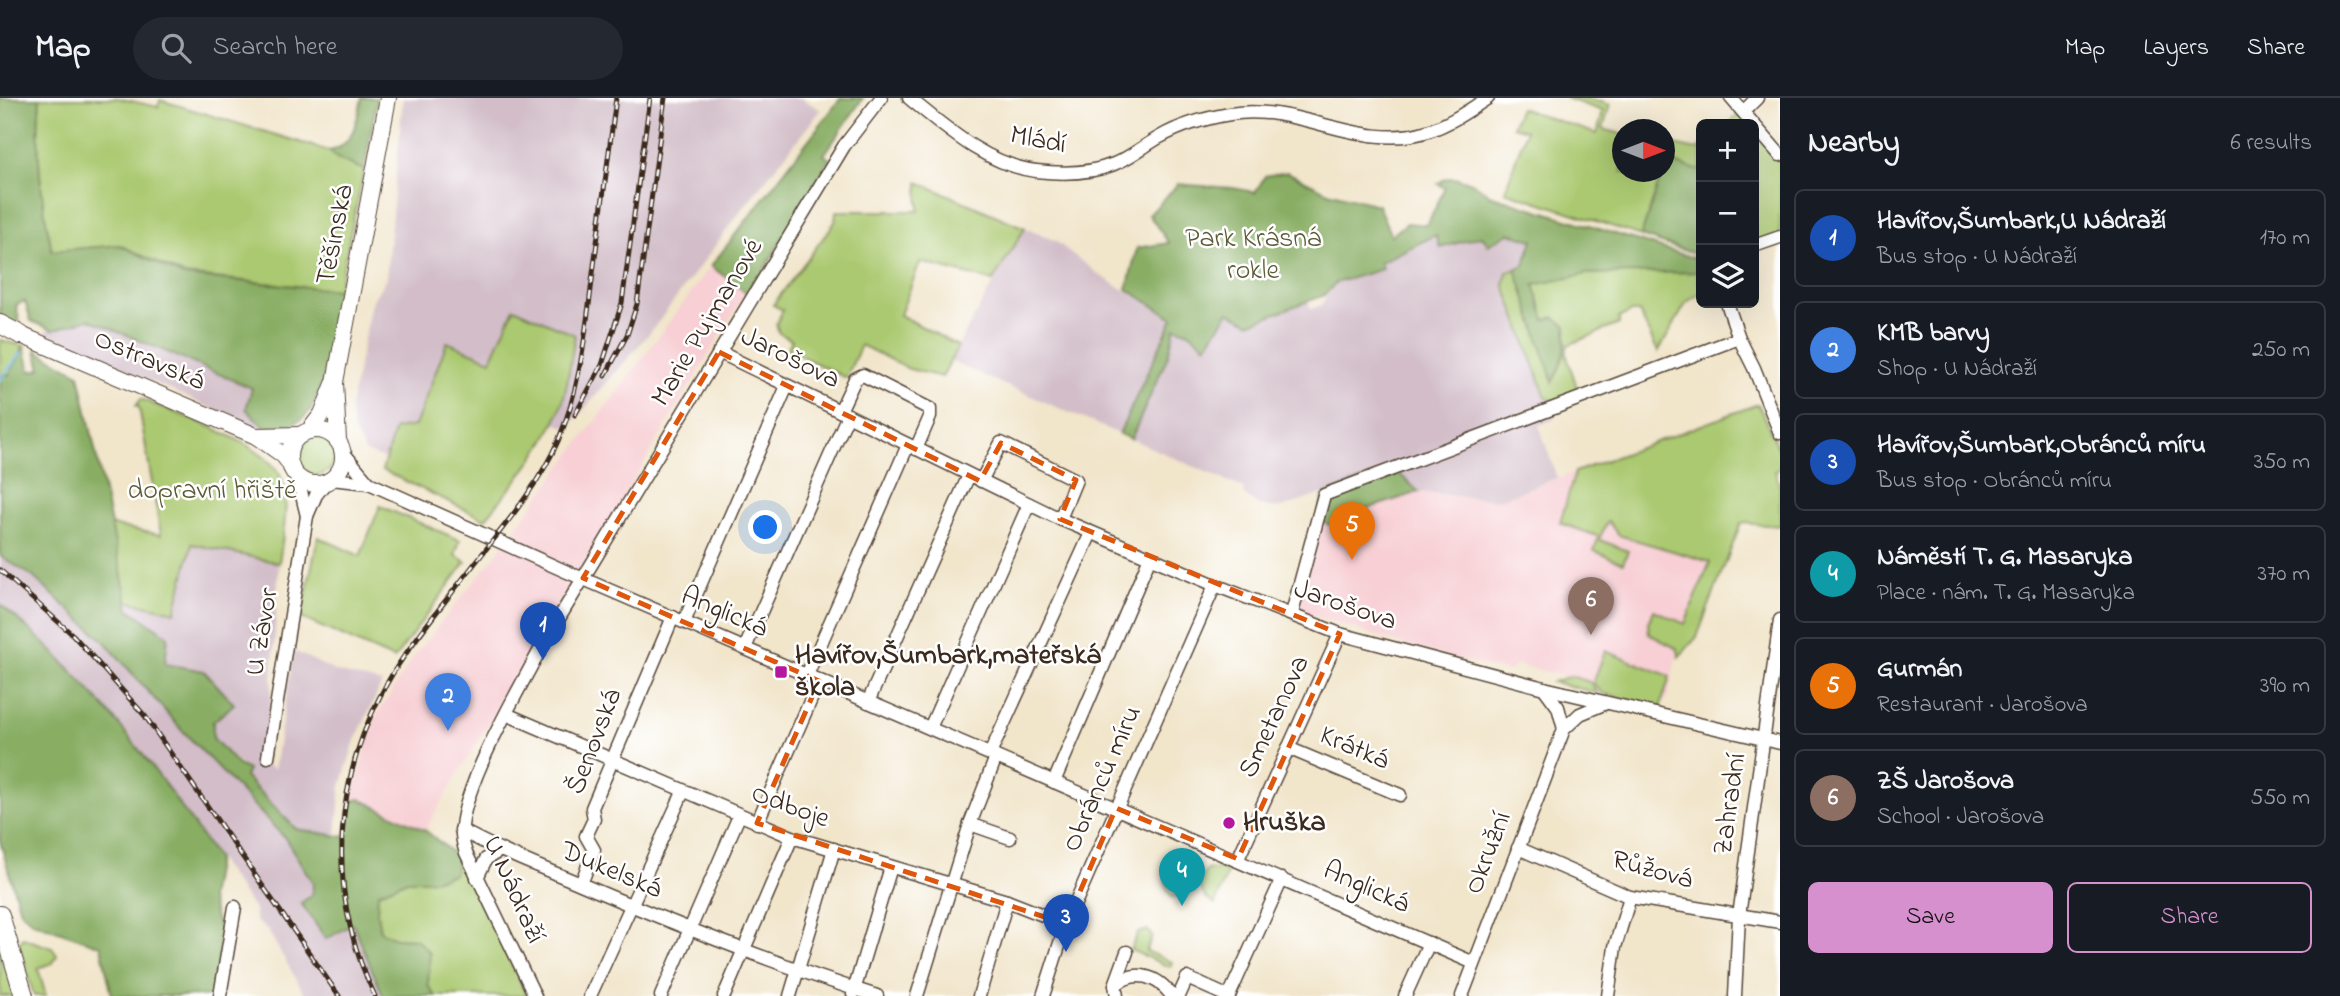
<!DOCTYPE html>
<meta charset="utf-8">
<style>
body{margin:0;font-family:"Indie Flower",sans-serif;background:#242831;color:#f1f3f6}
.controls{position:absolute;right:21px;top:21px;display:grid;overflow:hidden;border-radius:10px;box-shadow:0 7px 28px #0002}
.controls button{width:63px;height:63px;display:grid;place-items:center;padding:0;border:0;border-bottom:2px solid #363941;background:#171b24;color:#f1f3f6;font:35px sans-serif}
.compass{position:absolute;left:1612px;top:21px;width:63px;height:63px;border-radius:50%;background:#171b24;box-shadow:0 7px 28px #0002;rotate:90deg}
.you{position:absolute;left:766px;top:430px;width:24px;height:24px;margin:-18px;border:5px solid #fff;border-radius:50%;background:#1a73e8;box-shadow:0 0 0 10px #1a73e833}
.badge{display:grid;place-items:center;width:46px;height:46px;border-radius:50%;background:#d690ce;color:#fff;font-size:23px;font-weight:700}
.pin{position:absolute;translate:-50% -58px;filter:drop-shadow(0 2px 4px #0008)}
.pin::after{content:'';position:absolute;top:37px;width:24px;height:21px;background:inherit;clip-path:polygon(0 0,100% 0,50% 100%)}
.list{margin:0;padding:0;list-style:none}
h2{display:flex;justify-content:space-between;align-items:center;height:91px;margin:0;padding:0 28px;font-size:30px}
h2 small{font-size:23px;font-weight:400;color:#9ea1a6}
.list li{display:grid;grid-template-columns:46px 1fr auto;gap:21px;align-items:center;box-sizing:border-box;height:98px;margin:0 14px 14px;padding:0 14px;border:2px solid #363941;border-radius:10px}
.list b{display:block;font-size:26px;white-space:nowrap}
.list p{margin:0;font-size:23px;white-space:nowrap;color:#9ea1a6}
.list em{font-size:23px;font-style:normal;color:#9ea1a6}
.actions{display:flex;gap:14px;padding:21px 28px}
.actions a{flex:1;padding:16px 0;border:2px solid #d690ce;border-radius:10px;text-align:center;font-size:24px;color:#d690ce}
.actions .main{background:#d690ce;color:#111}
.icon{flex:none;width:38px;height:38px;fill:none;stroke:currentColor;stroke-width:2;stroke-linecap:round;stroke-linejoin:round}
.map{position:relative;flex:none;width:1780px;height:898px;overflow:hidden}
header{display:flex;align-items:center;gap:42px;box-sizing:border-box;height:98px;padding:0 35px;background:#171b24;border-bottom:2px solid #363941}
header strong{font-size:33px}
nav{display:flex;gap:38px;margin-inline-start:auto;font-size:24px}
.search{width:490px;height:63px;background:#242831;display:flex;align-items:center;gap:18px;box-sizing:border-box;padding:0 24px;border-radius:38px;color:#9ea1a6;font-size:26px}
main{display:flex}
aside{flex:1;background:#171b24}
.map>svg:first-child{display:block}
</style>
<header>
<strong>Map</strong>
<div class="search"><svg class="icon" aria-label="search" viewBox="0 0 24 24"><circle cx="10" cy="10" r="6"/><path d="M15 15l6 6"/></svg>Search here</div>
<nav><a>Map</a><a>Layers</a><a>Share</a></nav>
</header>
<main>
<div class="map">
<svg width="1780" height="898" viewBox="0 0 1780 898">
<rect width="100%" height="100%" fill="#fff"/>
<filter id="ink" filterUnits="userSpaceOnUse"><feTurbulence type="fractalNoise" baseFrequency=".0143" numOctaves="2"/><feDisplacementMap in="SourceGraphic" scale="14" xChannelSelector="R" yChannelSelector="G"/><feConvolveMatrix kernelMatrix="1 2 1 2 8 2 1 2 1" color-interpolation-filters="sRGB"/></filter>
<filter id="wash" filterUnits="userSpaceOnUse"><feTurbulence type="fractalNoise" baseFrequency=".00686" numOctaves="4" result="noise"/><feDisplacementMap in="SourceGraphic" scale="28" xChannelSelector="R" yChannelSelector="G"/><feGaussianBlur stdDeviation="1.57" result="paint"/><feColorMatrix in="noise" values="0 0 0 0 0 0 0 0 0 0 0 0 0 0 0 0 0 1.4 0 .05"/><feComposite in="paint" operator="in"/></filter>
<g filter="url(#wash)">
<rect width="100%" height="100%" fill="#f1e5ca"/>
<!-- built -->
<g fill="#f7cfd4">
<path d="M711,168L746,194L425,732L360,701L351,703L375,620L414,558L497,455Z"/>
<path d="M1575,374L1560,425L1608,422L1722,396L1710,464L1685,527L1656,541L1678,551L1667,602L1517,567L1509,574L1410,549L1293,511L1317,420L1329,427L1339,420L1419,394L1497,402Z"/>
</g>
<!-- industrial -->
<g fill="#d2bdc8">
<path d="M403,0H801L821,12L747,105L653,231L568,330L552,324L562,302L491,262L447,245L415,328L395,331L385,361L365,354L353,332L350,310L371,205L386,180Z"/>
<path d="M1025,130L1054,142L1101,178L1173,220L1119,336L949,263Z"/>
<path d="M1509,135L1533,142L1524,167L1507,174L1504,186L1546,299L1555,304L1557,314L1553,322L1539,327L1557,380L1497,402L1419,394L1393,371L1282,410L1259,408L1244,397L1243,390L1131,341L1168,258L1175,229L1189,234L1206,248L1229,214L1250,225L1308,203L1311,211L1321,207L1335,185L1382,171L1379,164L1421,146L1423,141L1437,136L1441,150L1482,138L1488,147Z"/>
<path d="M81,221H89L150,244L253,290L246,311L265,330L250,328L43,234Z"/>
<path d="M192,445L279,465L267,667L274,671L294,553L337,574L382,585L354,645L341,688L335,745L298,740L246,679L247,672L213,641V624L234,606L204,573L165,566L129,511L127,503L175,513Z"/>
<path d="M0,458L31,477L104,543L180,630L285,740L313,785V797L301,805L342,830L353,826L383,898H306L267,831L255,823V813L128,635L32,532L0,506Z"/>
</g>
<!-- green -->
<g fill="#abc971" stroke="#737a48" stroke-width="2">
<path d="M40,0H118L158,9L160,2L329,53L338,61L364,72L338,192L184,177L120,147L51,153C41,101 35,53 40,0Z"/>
<path d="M1565,0H1588L1610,7L1603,31L1622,36V74H1663L1641,138L1505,93L1526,32L1512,28L1520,10L1597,36L1603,13Z"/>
<path d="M1744,13L1780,57V139L1754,148V26H1728Z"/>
<path d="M1665,45L1697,52L1701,48V73L1667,63L1665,68Z"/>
<path d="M918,84L1025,130L993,183L920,164L900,217L958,248L942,279L909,271L861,247L846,280L787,251L792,242L779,235L776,226L783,212L773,207L835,124L836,113H919Z"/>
<path d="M1516,171L1553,283C1563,266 1567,248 1566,228L1545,222L1534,187L1586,176L1697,174L1701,195L1687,204L1658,254L1639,214H1631L1619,220V226L1568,247L1566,255L1579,296L1555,304L1546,299L1504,186L1507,174Z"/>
<path d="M514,210L575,237C571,258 569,281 563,302C549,348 514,385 485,421L382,372L395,331L415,328L447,244L491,262Z"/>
<path d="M0,242L24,248L10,276L0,278Z"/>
<path d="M141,301C178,317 264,343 281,379C291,399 282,443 279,465L192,446L175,514L127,503L110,427L161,437L139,309L136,308Z"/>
<path d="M1758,306L1780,354V371L1775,373L1780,389V428L1741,425L1697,539L1679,559L1678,551L1649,536L1648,525L1654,512L1685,526L1710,464L1618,437L1608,423L1600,439L1560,425L1575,374Z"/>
<circle cx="316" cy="358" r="19"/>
<path d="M380,408L460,442L455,457L466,464L394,561L301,520L318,439L360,458Z"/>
<path d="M1598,441L1628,453L1623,465L1594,453Z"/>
<path d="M1605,553L1670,578L1660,610L1602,595L1593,585Z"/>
<path d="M1570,578L1590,584L1597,595L1553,584Z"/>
<path d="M459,760L527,898H435L428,887L416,841L395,840L380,834L377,815L378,795L407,782H433L453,776Z"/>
<path d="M1167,765L1186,773L1194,782L1189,792L1172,800C1165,791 1163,775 1167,765Z"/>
<path d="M1220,765L1227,776L1215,806L1205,799L1198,784L1208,771L1216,772Z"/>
<path d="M1148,832L1152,839L1146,853L1172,864L1170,869L1130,852L1138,835Z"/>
<path d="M0,837L18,898H0Z"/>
<path d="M23,840L52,850L57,857L53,865L38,870L46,898H34L19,846Z"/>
</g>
<!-- forest -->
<g fill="#88ad63" stroke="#626c40" stroke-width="2">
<path d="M0,0H40C35,53 41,101 52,153L120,147L183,178L338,192C333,224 328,301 302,321C291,328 278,329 265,330L246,311L252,290L89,221L53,232L31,223L25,203L16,207L21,229L0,218Z"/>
<path d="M362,0H377L364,72L338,61L329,53C354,49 357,21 362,0Z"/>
<path d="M841,0H863L824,57L830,61L749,197L711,168Z"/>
<path d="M1666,63L1701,73V158L1641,138Z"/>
<path d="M1287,74L1328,94L1378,107L1391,138L1407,125L1427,127L1445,90L1438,86C1451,72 1478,86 1489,97L1694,160L1697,174L1586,176L1534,187L1545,222L1554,219L1566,228C1567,248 1563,266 1553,284L1516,171L1524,167L1533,142L1509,135L1488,147L1482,138L1440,150L1436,137L1380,164L1382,171L1335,185L1325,197L1250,225L1229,214L1206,248L1189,234L1175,229L1168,258L1131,341L1119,336L1173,220L1127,191L1137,150L1169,145L1149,117L1178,86C1204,89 1231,87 1255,95L1265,78Z"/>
<path d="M24,248L30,273L41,271L36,252L79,276L129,511L168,538L165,566L204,573L234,606L213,624V640L238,667L248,672L245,679L296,731L345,739L351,703L360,701L425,732L459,760L454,776L433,782H407L378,795L377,815L380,833L395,840L416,841L430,855L428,887L435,898H383L353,826L326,841L301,805L312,797L313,785L285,740L180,630L104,543L31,477L0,458V278L10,276Z"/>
<path d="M1393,370L1419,394L1339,420L1329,427L1317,420L1324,397Z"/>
<path d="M0,506C88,578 154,667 217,761L210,800L219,830V852L212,898H112L101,848L33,824L20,813L0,743Z"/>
</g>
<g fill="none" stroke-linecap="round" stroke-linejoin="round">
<!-- stream -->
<path stroke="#6bb6e3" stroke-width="2.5" d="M0,282L21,255"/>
</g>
</g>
<g filter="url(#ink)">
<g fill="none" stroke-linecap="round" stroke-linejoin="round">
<!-- minor casing -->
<g stroke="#564638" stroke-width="15">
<g id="minor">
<path d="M909,0C946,30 987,67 1036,73C1062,76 1090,76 1114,66C1130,60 1145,47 1160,39C1181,27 1206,20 1230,16C1298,4 1361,55 1428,33C1450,26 1469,12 1488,0"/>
<path d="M1731,0L1780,57"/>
<path d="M1744,13L1757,0"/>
<path d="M1754,148L1780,139"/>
<path d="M1739,240L1754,270L1780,335"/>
<path d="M719,254L1060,421L1215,487L1340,536L1544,590L1780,645"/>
<path d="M840,313L855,281L863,277L930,311V319L916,351"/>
<path d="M343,354L369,385"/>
<path d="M297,377L307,418"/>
<path d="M331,381L369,385L565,473L1474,865"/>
<path d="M981,383L1001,345L1076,382L1060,421"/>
<path d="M1292,515L1324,397L1739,240L1727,205"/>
<path d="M684,524L787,288"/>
<path d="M745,550L848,317"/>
<path d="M807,577L908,347"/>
<path d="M1544,590L1558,609L1564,631"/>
<path d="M868,604L969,377"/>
<path d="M506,616L792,739L1007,803L1066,826"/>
<path d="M930,630L1029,406"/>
<path d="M1288,650L1400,697"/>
<path d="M990,656L1091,435"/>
<path d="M268,659L307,418L316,397L326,384"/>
<path d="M1054,684L1150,459"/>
<path d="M757,725L819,583"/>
<path d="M970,726L1010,740"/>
<path d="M461,732C500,754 541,769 583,787C679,828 777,867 877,898"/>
<path d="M1518,750L1630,799L1780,824"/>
<path d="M1238,761L1340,536"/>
<path d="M477,780L486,761L499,753"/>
<path d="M581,786L594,752L586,738L594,721L592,710L673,519"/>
<path d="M1115,887C1135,871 1157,877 1172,898"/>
<path d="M853,896L891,769"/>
<path d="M220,898L235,809"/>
<path d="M535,898L466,755C463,746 461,738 462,728C467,680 517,595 541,550L844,48L881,0"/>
<path d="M590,898L683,694"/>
<path d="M661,898L739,718"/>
<path d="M724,898L792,739"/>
<path d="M790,898L834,751"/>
<path d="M917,898L970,726L996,659"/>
<path d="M979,898L1007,803"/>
<path d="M1043,898L1066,826L1215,487"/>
<path d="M1117,898L1115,887L1127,854"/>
<path d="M1179,898L1187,880L1227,898"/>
<path d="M1229,898L1282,781"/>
<path d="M1405,898L1429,845"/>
<path d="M1462,898L1564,631L1580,616L1606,605"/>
<path d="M1608,898L1615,849L1630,799"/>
<path d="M1735,898L1739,818L1780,522"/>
</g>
</g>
<!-- major casing -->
<g stroke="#564638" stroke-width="18">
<g id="major">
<path d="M21,237L256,338L283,357L291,367"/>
<circle cx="316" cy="359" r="27"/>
<path d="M309,333L322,316L334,286"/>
<path d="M256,338L301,337"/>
<path d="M338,343L335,284L388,0"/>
</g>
</g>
<!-- highway casing -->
<g stroke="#564638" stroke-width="20">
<g id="highway">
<path d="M0,226L21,237"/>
<path d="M0,817L24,898"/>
</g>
</g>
<!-- minor -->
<use href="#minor" stroke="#fff" stroke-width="12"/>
<!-- major -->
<use href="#major" stroke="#fff" stroke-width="16"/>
<!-- highway -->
<use href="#highway" stroke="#fff" stroke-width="18"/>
<!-- rail casing -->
<g stroke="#3b2a1e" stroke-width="5">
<g id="rail">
<path d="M605,278L627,237L637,206L665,0"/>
<path d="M575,317L602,267L622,205L650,0"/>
<path d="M0,472L73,537L145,618L339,898"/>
<path d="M375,898C324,793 333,675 393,575C416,538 445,504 472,469C503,429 538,389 558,343C580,292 585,238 592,183C600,122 608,61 616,0"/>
</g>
</g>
<!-- rail -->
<use href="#rail" stroke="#fff" stroke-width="2.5" stroke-dasharray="8" stroke-linecap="butt"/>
</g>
</g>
<!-- marked area -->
<path fill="none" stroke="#df570d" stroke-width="5" stroke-dasharray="14 9" stroke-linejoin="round" d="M719,254L980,383L1001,345L1076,382L1060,421L1340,536L1238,761L1116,710L1066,826L757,725L819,583L583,480Z"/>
<!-- markers -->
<g fill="#b5179e" stroke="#fff" stroke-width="2.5">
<rect x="774" y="567" width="14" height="14" rx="3.5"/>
<circle cx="1229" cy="725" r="7"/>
</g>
<g text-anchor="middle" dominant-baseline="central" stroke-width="5" stroke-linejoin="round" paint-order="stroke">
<!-- street labels -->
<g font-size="28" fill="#3b2a1e" stroke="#fff">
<text transform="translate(1038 43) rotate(11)">Mládí</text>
<text transform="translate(336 137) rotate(-79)">Těšínská</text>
<text transform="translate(708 225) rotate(-59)">Marie Pujmanové</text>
<text transform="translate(790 261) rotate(26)">Jarošova</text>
<text transform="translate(149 263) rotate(23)">Ostravská</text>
<text transform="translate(1345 508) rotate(19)">Jarošova</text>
<text transform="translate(724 515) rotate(23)">Anglická</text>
<text transform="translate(263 534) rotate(-80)">U Závor</text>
<text transform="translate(1275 619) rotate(-65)">Smetanova</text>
<text transform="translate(595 644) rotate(-69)">Šenovská</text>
<text transform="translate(1354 651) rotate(23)">Krátká</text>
<text transform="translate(1103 681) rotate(-66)">Obránců míru</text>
<text transform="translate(1731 706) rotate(-82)">Zahradní</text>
<text transform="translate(790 709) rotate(20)">Odboje</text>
<text transform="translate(1489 755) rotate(-69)">Okružní</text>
<text transform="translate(611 773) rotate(23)">Dukelská</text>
<text transform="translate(1652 773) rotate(15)">Růžová</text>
<text transform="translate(1366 790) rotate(24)">Anglická</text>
<text transform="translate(513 792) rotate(66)">U Nádraží</text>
</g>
<!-- park labels -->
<g font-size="28" fill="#5d5a37" stroke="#fff">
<text x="1253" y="141">Park Krásná<tspan x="1253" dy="32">rokle</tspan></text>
<text x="212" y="393">dopravní hřiště</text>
</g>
<!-- poi labels -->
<g font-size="28" font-weight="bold" fill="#3b2a1e" stroke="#fff" text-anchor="start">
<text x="795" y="558">Havířov,Šumbark,mateřská<tspan x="795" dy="32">škola</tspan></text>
<text x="1243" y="725">Hruška</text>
</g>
</g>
</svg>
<div class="controls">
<button>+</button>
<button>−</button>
<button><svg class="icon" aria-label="layers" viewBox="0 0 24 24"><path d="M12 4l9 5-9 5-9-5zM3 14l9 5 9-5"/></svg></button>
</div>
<svg class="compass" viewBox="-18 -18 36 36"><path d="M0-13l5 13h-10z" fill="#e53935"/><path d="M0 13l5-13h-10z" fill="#9ea1a6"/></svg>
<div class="you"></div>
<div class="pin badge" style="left:543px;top:562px;background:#1a4fb4">1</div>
<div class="pin badge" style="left:448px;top:633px;background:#3f7fe0">2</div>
<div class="pin badge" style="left:1066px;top:854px;background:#1a4fb4">3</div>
<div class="pin badge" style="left:1182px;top:808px;background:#0f9aa8">4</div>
<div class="pin badge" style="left:1352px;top:462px;background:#e8710a">5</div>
<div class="pin badge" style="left:1591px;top:537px;background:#8d6e63">6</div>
</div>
<aside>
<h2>Nearby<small>6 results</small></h2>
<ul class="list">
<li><span class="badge" style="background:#1a4fb4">1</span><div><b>Havířov,Šumbark,U Nádraží</b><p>Bus stop · U Nádraží</p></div><em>170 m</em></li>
<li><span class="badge" style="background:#3f7fe0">2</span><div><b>KMB barvy</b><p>Shop · U Nádraží</p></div><em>250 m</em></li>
<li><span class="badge" style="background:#1a4fb4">3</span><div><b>Havířov,Šumbark,Obránců míru</b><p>Bus stop · Obránců míru</p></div><em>350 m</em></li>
<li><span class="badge" style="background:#0f9aa8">4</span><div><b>Náměstí T. G. Masaryka</b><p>Place · nám. T. G. Masaryka</p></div><em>370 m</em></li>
<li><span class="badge" style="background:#e8710a">5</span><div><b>Gurmán</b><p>Restaurant · Jarošova</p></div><em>390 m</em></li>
<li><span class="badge" style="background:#8d6e63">6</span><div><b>ZŠ Jarošova</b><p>School · Jarošova</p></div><em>550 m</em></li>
</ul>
<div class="actions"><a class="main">Save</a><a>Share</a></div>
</aside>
</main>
